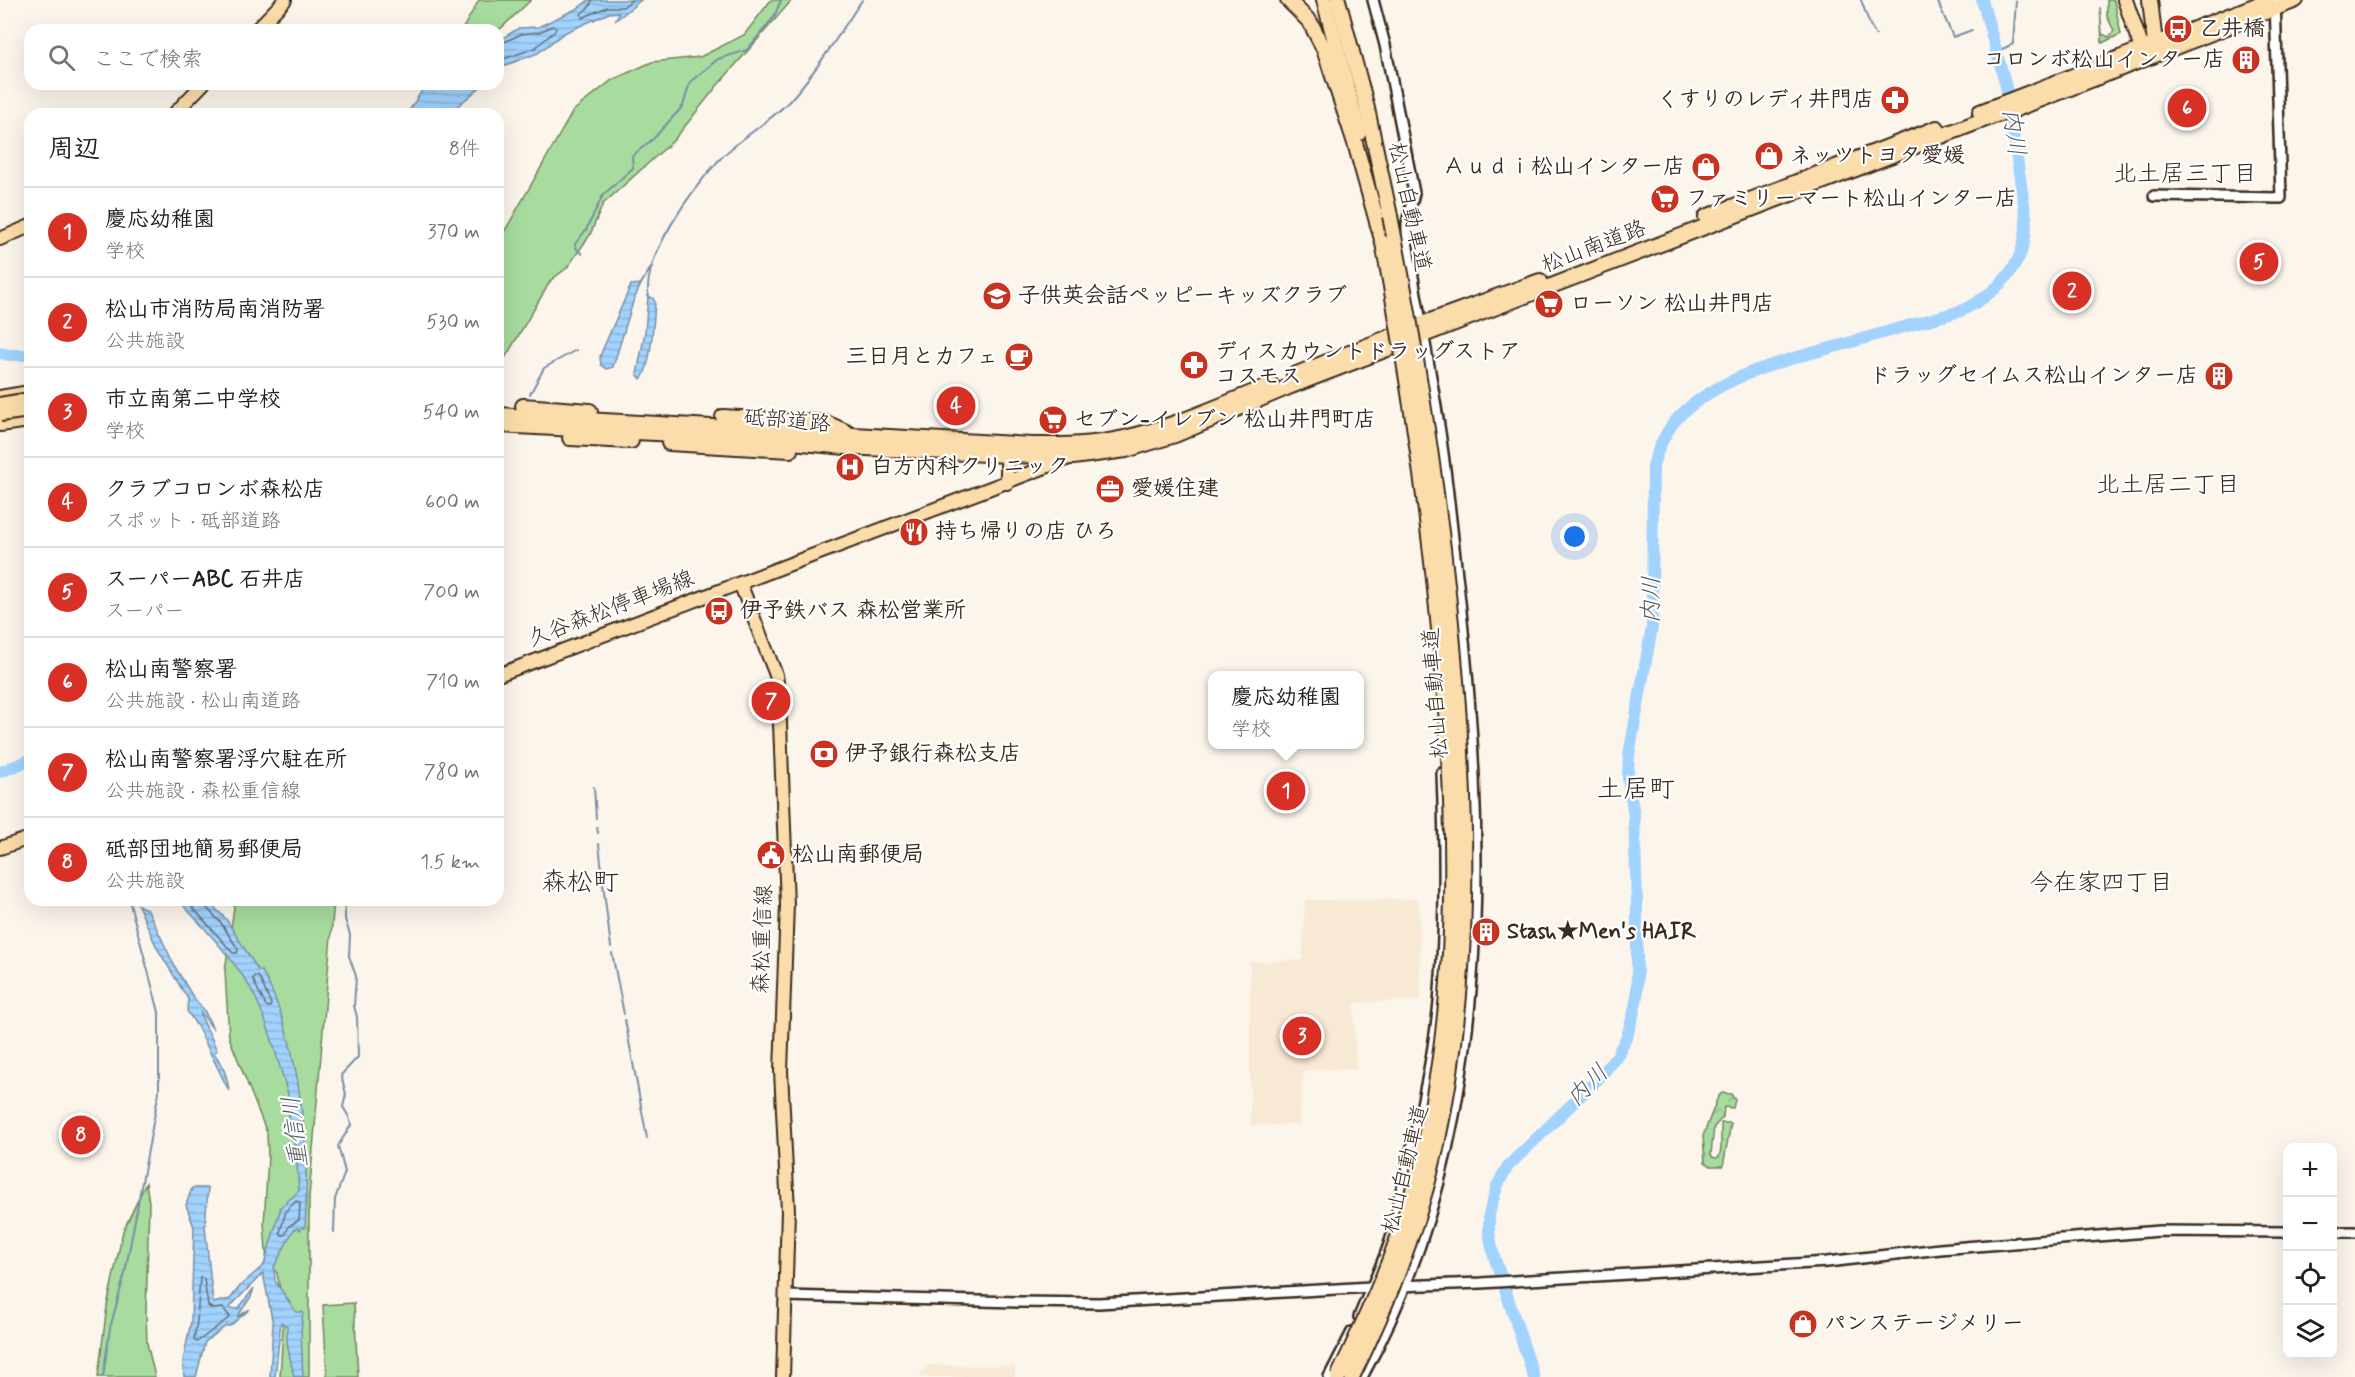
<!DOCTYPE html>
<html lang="ja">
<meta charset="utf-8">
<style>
body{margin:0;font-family:Mynerve,"Klee One",sans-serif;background:#f6f6f6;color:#202124}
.controls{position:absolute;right:18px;bottom:18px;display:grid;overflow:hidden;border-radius:12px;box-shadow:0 6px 24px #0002}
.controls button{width:54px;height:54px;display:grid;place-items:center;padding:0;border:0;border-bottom:2px solid #e0e0e0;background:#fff;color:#202124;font:30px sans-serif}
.you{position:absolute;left:1575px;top:537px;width:21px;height:21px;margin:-15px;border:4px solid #fff;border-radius:50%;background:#1a73e8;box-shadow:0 0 0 9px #1a73e833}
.badge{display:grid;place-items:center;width:39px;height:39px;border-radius:50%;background:#d93025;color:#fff;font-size:20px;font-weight:700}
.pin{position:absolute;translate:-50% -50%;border:3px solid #fff;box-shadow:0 2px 6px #0006}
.popup{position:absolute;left:1208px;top:671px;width:156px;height:78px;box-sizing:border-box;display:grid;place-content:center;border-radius:12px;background:#fff;filter:drop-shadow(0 2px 4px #0005);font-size:20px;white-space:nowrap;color:#757577}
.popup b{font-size:22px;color:#202124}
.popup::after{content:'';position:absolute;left:50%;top:100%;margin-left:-12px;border:12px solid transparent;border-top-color:#fff}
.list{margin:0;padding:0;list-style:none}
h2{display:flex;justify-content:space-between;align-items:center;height:78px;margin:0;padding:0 24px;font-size:26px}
h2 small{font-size:20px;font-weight:400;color:#757577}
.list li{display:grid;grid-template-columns:39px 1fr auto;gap:18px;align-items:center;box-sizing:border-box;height:90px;padding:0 24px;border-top:2px solid #e0e0e0}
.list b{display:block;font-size:22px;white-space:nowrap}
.list p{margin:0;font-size:20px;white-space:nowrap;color:#757577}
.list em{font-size:20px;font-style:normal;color:#757577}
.icon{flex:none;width:33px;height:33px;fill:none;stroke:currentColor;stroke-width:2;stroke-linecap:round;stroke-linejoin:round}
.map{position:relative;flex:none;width:2355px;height:1377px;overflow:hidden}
.search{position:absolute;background:#fff;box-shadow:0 6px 24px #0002;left:24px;top:24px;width:480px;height:66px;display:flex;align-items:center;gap:15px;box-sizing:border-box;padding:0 21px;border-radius:18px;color:#757577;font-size:22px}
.panel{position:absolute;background:#fff;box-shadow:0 6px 24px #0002;left:24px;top:108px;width:480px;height:798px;border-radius:18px}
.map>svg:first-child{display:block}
</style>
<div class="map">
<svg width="2355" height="1377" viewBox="0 0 2355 1377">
<defs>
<pattern id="forest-crowns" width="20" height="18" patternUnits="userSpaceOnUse" patternTransform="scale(1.5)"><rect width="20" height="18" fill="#a7dc9e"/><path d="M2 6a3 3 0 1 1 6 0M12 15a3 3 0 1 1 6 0" fill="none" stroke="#91bd88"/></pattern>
<pattern id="water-rules" width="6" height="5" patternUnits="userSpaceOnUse" patternTransform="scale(1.5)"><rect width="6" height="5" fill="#a1d3fe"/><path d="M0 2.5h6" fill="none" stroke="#8cb5d9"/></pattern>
</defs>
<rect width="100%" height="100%" fill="#fcf5ec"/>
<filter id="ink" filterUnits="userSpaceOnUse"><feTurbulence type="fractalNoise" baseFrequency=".0167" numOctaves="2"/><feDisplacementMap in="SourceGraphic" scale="12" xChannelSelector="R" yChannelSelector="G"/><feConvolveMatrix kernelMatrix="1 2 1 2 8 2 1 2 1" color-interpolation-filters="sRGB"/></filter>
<g filter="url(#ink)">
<!-- built -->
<g fill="#f8e9d5">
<path d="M1419,899L1421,1000L1354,1003L1356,1069L1304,1070L1299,1124L1250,1126V962L1302,960L1305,900Z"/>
<path d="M929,1365L1015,1366V1377H921V1372Z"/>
</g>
<!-- grass -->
<g fill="#a7dc9e" stroke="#71835e" stroke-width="1.5">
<path d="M479,0H531L498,31L462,30Z"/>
<path d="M771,0H792L717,86L674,140L603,204L590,235L567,268L551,280L498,370V243L573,111L612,80L652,62L700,57L744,35Z"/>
<path d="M2107,0H2114L2121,34L2102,43L2100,7L2102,34L2109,37L2114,31L2107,16Z"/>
<path d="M235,900H334L309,1197V1377H280L284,1312L277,1273L267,1263L264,1224L268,1157L267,1133L229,1037L225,971Z"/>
<path d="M146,1183L149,1202L146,1313L147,1343L155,1377H98L107,1306L123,1231Z"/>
<path d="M354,1303L358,1377H327L323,1305Z"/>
</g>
<!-- forest -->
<path fill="url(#forest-crowns)" stroke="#71835e" stroke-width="1.5" d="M1722,1093L1731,1094L1735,1100L1733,1108L1724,1107L1723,1117L1714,1127L1711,1154L1712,1157L1716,1158L1719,1157L1721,1149V1123H1731L1723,1166H1711L1705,1162L1703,1136L1718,1097Z"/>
<!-- water -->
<g fill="url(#water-rules)" stroke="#788fa4" stroke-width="1.5">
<path d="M589,0H641L615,21L619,12L609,13L564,33L538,53L498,68V41L519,28L538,27L578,8Z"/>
<path d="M426,84H484L448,114H407Z"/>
<path d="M641,284L633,302L613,367L607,369L601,365L600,357L602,351L631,285Z"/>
<path d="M648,296L653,298L655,302C654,317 651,371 641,379L637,374L645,332Z"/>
<path d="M178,900H207L226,919L258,970L262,971C301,1042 310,1149 305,1228L302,1227L300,1230L297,1228L293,1231L274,1267L275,1281L296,1312H303L301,1332L303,1377H294L287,1343V1326L281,1322L275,1377H270L273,1324L263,1273L229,1308L238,1309L254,1288L251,1297L237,1317L250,1309L230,1326H226L205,1342L196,1377H184L183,1361L191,1321L194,1227L186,1205L192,1188H208L205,1226L213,1303L230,1299L241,1285L264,1265L281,1207L299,1191L296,1151L287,1107L288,1094C277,1059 269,1022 251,989C235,960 201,924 178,900Z"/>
<path d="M138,905L148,910L175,967L193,997L204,1010L213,1029L201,1013V1016L217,1050L214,1053C223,1065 227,1075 229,1091L197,1026L187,1011L188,999L157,948Z"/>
</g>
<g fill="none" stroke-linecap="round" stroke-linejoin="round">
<!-- shore -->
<g stroke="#646e78" stroke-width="1.5">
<path d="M592,0L590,6L581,14L582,18L607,7H623L632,0"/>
<path d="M498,45L521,34L539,32L553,26L556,28L555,31L535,48L498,61"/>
<path d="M186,900L233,953H237L238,949L221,923L205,906L204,900"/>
<path d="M254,976L259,977L271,1004L270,1007L266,1006L253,980Z"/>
<path d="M296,1201L300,1203L299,1220L289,1226L285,1235H281L280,1232L286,1211Z"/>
<path d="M200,1277L204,1279L208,1306L213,1309L223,1308L230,1317L197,1342L194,1339L197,1321Z"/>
</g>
<!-- stream -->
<g stroke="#788fa4" stroke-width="2">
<path d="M1861,0L1870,25L1876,35"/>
<path d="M1937,0L1953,37L1972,30"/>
<path d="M1996,52L2013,44L2016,0"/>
<path d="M582,254L576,248L575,244L586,230L603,195L633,168L632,156L653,139L683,106L690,82L718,59L747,50L774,17L781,0"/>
<path d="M639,287L652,266"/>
<path d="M649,298C640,259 694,187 720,159C741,137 775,119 793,97C819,67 840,33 862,0"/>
<path d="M530,394L544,368L576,350"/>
<path d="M594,787L596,818"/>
<path d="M597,827L598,833"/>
<path d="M599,844L602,871"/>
<path d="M602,876L611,947"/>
<path d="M612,953L624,1014"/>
<path d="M625,1020L647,1138"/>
<path d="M334,1232L335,1199L345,1172L338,1146L351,1125L349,1117L343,1107L346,1094L341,1075L358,1057L357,1017L354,1006L356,976L349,956L350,935L345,919V900"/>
<path d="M103,1377L110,1328L125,1273L159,1091V1012L129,900"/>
</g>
<!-- river -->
<g stroke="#a1d3fe" stroke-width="12">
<path d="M0,353L9,355H30"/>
<path d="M0,772L30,760"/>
<path d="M1534,1377L1493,1253L1489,1232V1214L1497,1186L1508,1166L1599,1078L1617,1056L1627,1036L1633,1016L1637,997V902L1634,816L1628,778L1629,755L1652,627L1653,466C1659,444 1669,424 1687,409C1730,373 1786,360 1838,346C1879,334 1920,322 1961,311C1999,292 2028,264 2026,218L2006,86L1982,0"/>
</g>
<!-- minor casing -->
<g stroke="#3b2a1e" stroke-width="14">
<g id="minor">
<path d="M2154,196L2281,198L2275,0"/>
<path d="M2332,1232H2355"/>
<path d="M785,1296L1018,1302L1099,1303L1371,1287L1481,1283L1827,1262L1940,1249L2159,1231L2288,1232"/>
<path d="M1359,1317C1371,1286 1398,1235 1398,1203C1415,1137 1432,1070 1439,1002C1446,926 1445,850 1442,773"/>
<path d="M1329,1377L1352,1332"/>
<path d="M1362,1377C1496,1135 1488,842 1457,575C1451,521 1446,467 1437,413C1428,356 1416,299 1407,241V223L1414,193L1385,45L1373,0"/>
</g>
</g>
<!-- major casing -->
<g stroke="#3b2a1e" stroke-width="16">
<g id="major">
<path d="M256,30L285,0"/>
<path d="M174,114L203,84"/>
<path d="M0,239L30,226"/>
<path d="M1007,483V448"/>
<path d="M740,583L776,675L779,697L787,905L781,1071L788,1211L783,1377"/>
<path d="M498,675L1072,457"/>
<path d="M0,848L30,838"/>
</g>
</g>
<!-- highway casing -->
<g stroke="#3b2a1e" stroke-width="18">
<g id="highway">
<path d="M1288,0L1310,22L1324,49L1355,143L1383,243"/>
<path d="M1324,0L1359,133"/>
<path d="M1338,0L1366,104L1390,216"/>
<path d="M2125,0L2142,49L2153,56L2155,44L2150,0"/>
<path d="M1980,112L2267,1"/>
<path d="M1706,217L1937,128"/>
<path d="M1294,375L1422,324L1540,281"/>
<path d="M0,398L30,393"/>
<path d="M523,406L590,411"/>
<path d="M498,415L1033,445C1063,445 1094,445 1124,438C1174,427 1223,404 1271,385"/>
<path d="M723,417L826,423L846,432"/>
<path d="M0,424L30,420"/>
<path d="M498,425L735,437L846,447L1007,455L1073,457L1126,450L1175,435L1291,386L1996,115L2006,113L2296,0"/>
<path d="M570,438L631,441"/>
<path d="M669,443L790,450"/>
</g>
</g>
<!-- minor -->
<use href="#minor" stroke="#fff" stroke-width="9"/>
<!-- major -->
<use href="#major" stroke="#fbddab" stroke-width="12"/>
<!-- highway -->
<use href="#highway" stroke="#fbddab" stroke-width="14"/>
<!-- highway-bridge casing -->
<g stroke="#3b2a1e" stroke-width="18" stroke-linecap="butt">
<g id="highway-bridge">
<path d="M0,405L30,400"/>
<path d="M0,414L30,410"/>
<path d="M1338,1377C1366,1318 1394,1257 1412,1194C1462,1013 1458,825 1440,640C1428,507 1408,375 1383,243"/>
<path d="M1352,1377C1388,1304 1418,1228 1436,1149C1470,994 1469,837 1456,681C1444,525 1420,369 1390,216"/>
</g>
</g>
<!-- highway-bridge -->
<use href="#highway-bridge" stroke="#fbddab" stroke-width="14"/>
</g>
</g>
<!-- icons -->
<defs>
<g id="bus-disc" transform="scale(1.5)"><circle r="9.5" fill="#c8321e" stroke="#fff"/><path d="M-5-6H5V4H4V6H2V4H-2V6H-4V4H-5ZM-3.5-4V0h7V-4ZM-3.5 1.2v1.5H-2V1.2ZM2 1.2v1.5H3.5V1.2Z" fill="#fff"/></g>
<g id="building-disc" transform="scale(1.5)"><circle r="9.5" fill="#c8321e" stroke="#fff"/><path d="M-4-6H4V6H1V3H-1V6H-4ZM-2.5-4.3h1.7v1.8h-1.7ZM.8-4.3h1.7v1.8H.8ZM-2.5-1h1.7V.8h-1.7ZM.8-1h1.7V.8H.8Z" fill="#fff"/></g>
<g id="pharmacy-disc" transform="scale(1.5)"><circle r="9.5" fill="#c8321e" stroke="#fff"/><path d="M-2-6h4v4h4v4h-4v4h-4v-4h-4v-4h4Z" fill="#fff"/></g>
<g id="shop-disc" transform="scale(1.5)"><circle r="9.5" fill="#c8321e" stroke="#fff"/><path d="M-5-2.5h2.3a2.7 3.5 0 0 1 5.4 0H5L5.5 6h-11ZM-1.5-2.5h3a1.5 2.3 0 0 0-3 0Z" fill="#fff"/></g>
<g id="supermarket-disc" transform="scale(1.5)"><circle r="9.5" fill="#c8321e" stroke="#fff"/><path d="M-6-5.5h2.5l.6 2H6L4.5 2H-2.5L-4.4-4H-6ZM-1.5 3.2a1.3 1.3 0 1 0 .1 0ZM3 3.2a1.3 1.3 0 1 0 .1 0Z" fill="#fff"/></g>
<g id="school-disc" transform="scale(1.5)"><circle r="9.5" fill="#c8321e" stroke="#fff"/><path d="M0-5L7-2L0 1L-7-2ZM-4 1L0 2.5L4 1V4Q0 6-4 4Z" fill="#fff"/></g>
<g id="cafe-disc" transform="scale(1.5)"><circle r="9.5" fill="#c8321e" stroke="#fff"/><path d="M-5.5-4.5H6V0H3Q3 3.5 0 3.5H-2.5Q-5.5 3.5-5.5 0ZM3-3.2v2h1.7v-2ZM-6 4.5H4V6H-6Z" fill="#fff"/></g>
<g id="hospital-disc" transform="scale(1.5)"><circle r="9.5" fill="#c8321e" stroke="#fff"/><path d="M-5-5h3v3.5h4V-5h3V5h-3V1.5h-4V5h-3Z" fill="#fff"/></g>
<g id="office-disc" transform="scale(1.5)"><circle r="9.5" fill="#c8321e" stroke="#fff"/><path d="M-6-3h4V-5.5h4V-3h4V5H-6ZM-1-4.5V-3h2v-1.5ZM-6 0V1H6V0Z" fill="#fff"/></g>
<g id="restaurant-disc" transform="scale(1.5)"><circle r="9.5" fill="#c8321e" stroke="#fff"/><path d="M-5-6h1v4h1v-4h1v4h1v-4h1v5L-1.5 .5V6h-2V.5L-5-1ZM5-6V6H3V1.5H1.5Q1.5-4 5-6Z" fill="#fff"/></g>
<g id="bank-disc" transform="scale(1.5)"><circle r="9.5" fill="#c8321e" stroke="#fff"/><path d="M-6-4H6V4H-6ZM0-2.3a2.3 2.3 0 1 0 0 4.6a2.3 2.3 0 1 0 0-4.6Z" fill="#fff"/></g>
<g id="civic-disc" transform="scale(1.5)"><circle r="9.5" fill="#c8321e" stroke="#fff"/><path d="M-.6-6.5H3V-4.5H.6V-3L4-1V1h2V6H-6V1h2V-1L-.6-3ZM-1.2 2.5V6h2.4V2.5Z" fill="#fff"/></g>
</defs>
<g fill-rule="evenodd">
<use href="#bus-disc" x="2178" y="29"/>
<use href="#building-disc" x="2246" y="60"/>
<use href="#pharmacy-disc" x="1895" y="100"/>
<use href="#shop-disc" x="1769" y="156"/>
<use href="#shop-disc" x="1706" y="167"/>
<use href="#supermarket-disc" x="1665" y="199"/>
<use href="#school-disc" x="997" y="296"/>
<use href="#supermarket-disc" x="1549" y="304"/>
<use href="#cafe-disc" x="1019" y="357"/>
<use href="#pharmacy-disc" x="1194" y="365"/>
<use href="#building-disc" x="2219" y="376"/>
<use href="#supermarket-disc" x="1053" y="420"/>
<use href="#hospital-disc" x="850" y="467"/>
<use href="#office-disc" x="1110" y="489"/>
<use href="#restaurant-disc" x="914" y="532"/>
<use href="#bus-disc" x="719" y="611"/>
<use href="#bank-disc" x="824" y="754"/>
<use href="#civic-disc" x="771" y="855"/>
<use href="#building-disc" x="1486" y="932"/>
<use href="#shop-disc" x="1803" y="1324"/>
</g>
<g text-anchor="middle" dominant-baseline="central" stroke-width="4.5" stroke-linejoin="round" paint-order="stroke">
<!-- poi labels -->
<g font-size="22" font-weight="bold" fill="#3b2a1e" stroke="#fff" text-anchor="start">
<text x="2199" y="29">乙井橋</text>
<text x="2225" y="60" text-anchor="end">コロンボ松山インター店</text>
<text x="1874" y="100" text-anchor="end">くすりのレディ井門店</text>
<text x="1790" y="156">ネッツトヨタ愛媛</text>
<text x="1685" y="167" text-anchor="end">Ａｕｄｉ松山インター店</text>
<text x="1686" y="199">ファミリーマート松山インター店</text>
<text x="1018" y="296">子供英会話ペッピーキッズクラブ</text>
<text x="1570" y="304">ローソン 松山井門店</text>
<text x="1215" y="352">ディスカウントドラッグストア<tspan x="1215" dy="25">コスモス</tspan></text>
<text x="998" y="357" text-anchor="end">三日月とカフェ</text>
<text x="2198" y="376" text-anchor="end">ドラッグセイムス松山インター店</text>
<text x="1074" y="420">セブン-イレブン 松山井門町店</text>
<text x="871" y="467">白方内科クリニック</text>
<text x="1131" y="489">愛媛住建</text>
<text x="935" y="532">持ち帰りの店 ひろ</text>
<text x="740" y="611">伊予鉄バス 森松営業所</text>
<text x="845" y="754">伊予銀行森松支店</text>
<text x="792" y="855">松山南郵便局</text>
<text x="1507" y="932">Stash★Men's HAIR</text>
<text x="1824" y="1324">パンステージメリー</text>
</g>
<!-- street labels -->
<g font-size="22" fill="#3b2a1e" stroke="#fff">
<text transform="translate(1409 207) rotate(78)">松山自動車道</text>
<text transform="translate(1594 247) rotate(-21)">松山南道路</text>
<text transform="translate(787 421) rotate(5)">砥部道路</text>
<text transform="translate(611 609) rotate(-21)">久谷森松停車場線</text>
<text transform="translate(1436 693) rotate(-94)">松山自動車道</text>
<text transform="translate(763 939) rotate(-88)">森松重信線</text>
<text transform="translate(1406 1169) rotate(-76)">松山自動車道</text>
</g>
<!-- water labels -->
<g font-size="24" font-style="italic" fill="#5a5d61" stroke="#fff">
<text transform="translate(2013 132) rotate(82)">内川</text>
<text transform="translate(1652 600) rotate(-89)">内川</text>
<text transform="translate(1588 1086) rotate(-45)">内川</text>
<text transform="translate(296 1132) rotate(-97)">重信川</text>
</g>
<!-- neighbourhood labels -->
<g font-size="24" fill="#3b2a1e" stroke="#fff">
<text x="2185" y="174">北土居三丁目</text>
<text x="2168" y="485">北土居二丁目</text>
<text x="2101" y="883">今在家四丁目</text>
</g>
<!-- quarter labels -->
<g font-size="26" fill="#3b2a1e" stroke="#fff">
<text x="1636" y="790">土居町</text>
<text x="580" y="883">森松町</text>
</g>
</g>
</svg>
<div class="controls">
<button>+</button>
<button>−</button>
<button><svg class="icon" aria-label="locate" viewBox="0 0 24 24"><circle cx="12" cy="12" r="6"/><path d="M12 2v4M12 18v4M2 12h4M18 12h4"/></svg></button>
<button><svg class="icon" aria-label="layers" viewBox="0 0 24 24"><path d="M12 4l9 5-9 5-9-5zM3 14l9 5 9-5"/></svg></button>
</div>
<div class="you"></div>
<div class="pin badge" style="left:1286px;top:791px">1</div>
<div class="popup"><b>慶応幼稚園</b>学校</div>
<div class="pin badge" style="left:2072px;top:291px">2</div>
<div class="pin badge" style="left:1302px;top:1036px">3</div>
<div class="pin badge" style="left:956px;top:406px">4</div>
<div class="pin badge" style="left:2259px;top:262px">5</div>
<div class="pin badge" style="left:2187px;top:108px">6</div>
<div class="pin badge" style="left:771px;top:701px">7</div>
<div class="pin badge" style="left:81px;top:1135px">8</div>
<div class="search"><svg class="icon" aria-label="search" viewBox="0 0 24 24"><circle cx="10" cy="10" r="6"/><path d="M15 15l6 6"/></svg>ここで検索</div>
<section class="panel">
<h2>周辺<small>8件</small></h2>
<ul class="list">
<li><span class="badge">1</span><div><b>慶応幼稚園</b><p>学校</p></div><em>370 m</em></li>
<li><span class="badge">2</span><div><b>松山市消防局南消防署</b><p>公共施設</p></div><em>530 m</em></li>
<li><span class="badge">3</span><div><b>市立南第二中学校</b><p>学校</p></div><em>540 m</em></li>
<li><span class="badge">4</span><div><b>クラブコロンボ森松店</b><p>スポット · 砥部道路</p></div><em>600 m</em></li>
<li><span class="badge">5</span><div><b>スーパーABC 石井店</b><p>スーパー</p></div><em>700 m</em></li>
<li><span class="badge">6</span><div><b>松山南警察署</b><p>公共施設 · 松山南道路</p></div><em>710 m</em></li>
<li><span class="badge">7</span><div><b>松山南警察署浮穴駐在所</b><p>公共施設 · 森松重信線</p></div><em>780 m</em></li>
<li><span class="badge">8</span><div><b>砥部団地簡易郵便局</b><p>公共施設</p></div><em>1.5 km</em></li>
</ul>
</section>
</div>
